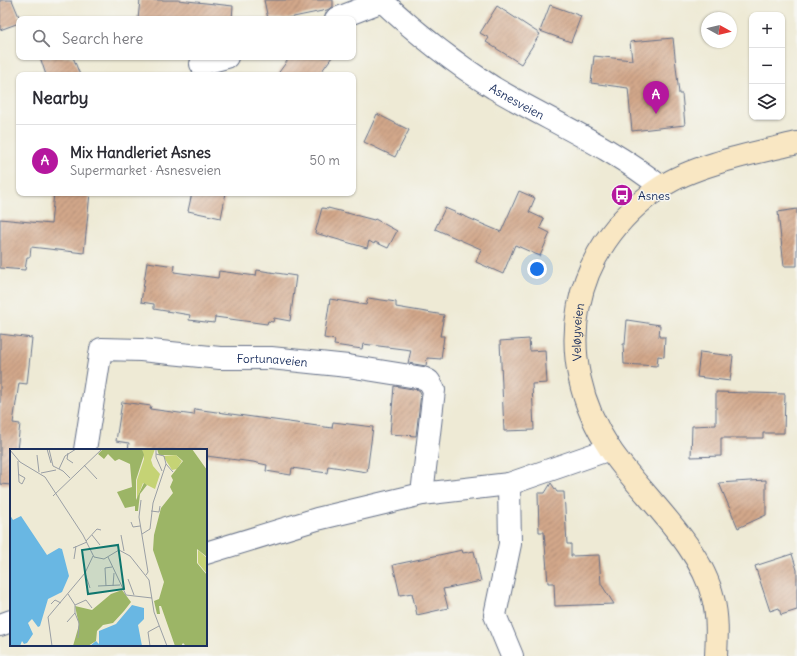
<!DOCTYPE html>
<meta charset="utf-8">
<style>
body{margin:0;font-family:Delius,sans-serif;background:#f2f2f3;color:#2b2b33}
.controls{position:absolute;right:12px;top:12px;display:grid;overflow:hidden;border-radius:8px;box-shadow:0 1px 3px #0004}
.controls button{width:36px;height:36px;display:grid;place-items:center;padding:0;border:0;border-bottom:1px solid #e1e1e2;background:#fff;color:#2b2b33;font:20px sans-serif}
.compass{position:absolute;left:701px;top:12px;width:36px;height:36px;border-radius:50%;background:#fff;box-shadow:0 1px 3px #0004;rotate:98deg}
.you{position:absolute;left:537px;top:269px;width:14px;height:14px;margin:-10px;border:3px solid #fff;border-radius:50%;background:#1a73e8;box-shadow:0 0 0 6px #1a73e833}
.badge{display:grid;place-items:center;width:26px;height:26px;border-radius:50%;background:#b5179e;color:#fff;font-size:13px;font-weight:700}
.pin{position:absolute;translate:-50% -33px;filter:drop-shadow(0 1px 2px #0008)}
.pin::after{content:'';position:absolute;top:21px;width:14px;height:12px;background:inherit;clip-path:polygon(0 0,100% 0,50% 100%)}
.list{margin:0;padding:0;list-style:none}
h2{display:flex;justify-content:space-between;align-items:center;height:52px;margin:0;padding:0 16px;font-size:17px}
h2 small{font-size:13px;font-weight:400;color:#7c7c81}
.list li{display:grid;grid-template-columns:26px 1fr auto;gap:12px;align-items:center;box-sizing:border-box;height:72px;padding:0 16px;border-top:1px solid #e1e1e2}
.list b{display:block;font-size:15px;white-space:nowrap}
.list p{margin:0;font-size:13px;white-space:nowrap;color:#7c7c81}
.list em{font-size:13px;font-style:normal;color:#7c7c81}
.icon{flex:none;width:22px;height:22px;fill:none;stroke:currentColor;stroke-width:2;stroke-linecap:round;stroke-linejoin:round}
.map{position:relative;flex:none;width:797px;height:656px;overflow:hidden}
.search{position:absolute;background:#fff;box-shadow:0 1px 3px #0004;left:16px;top:16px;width:340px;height:44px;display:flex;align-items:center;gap:10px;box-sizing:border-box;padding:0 14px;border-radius:8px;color:#7c7c81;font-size:15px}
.panel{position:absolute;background:#fff;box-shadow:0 1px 3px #0004;left:16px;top:72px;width:340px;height:124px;border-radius:8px}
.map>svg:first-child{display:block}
</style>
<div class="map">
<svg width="797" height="656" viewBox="0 0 797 656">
<defs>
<pattern id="building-hatch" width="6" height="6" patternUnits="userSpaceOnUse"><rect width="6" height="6" fill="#d2a78a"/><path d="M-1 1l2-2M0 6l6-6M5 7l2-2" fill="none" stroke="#aa8874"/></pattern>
</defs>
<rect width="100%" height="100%" fill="#f6f6f2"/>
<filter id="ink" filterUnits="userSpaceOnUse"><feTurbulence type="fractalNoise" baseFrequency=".025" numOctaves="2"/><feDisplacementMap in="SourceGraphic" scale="8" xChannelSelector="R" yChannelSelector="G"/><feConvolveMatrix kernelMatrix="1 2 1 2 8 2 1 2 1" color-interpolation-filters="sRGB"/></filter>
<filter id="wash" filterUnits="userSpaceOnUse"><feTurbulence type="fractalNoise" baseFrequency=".012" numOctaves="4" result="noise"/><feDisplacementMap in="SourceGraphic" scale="16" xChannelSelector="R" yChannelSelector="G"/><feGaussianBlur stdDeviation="0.9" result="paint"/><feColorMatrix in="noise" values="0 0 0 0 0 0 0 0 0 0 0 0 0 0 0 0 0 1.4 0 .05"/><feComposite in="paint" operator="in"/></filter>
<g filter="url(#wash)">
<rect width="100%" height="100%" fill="#eeead5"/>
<g id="blocks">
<!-- building -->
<g fill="url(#building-hatch)">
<path d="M0,0H12L20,19L19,23L0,30Z"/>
<path d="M140,0H178L233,6L232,19H138Z"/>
<path d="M264,0H333V7L327,10L284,19H268Z"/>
<path d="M550,5L581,16L571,42L540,31Z"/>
<path d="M497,6L540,34L521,64L486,42L489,38L480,33Z"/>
<path d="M673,38L679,94H682L685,125L632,131L628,88L591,83L594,56L632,60L630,42Z"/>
<path d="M40,57H73L80,75H46Z"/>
<path d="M290,57H332L319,75H277Z"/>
<path d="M377,114L409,130L395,157L364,142Z"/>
<path d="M519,191L535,198L529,212L544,219L540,228L550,233L540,256L515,245L503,274L476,262L481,249L435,229L445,208L501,232Z"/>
<path d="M54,193H90L84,253L31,247L30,257H27L25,270L0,268V219L51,224Z"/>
<path d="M192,193H226L221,218L188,211Z"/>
<path d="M322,208L328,209V208L374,220L375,219L397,231L388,248L375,242L374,244L369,241L367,248L315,233Z"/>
<path d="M797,209V266H784L778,212Z"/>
<path d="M147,262L175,266L174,272L218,278L219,271L256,276L257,270L296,276L290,321L274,318L273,322L268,321L267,324L215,317L214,323L189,320L190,315L154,309V304L141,302Z"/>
<path d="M368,298L396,302V307L444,315L440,336H444L441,359L427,358L426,366L408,363L411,350L363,344L362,349L334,345L335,340L324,338L330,299L366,305Z"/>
<path d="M627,320L660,325L659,337H665L664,357L658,356L657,366L624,364L623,344H625Z"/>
<path d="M0,334L32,338L27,384L19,383L13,423L20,424L17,450H11V485L0,484Z"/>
<path d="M529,339L530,351L545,350L547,383L532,384L534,430L504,431L500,341Z"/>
<path d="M700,352L733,356L730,381L697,377Z"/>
<path d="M394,386L419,390L421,393L416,436L390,434Z"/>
<path d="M716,392L785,394L784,433H763V438H721V456L691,457L692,426L716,425Z"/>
<path d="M122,402L151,406L150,409L194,415L195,409L332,428L333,422L373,427L367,472L328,466L327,473L292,468L291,475L266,471L267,465L253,462L206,456V450H128L129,443L116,441Z"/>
<path d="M766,480V515L738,528L719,483Z"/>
<path d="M551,483L557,492H564L567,544H571V556L599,555L601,584L614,604L555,606L554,583H548L544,532H539L538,493H545Z"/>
<path d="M462,550L463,553L474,551L481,581L443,589L448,608L417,615L412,593L400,595L393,565Z"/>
<path d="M792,554L797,570V610L781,615L779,608L770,611L755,566Z"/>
</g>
</g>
</g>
<g filter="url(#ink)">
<use href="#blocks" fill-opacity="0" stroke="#657088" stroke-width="1"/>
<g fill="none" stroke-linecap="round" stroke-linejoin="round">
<!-- minor casing -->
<g stroke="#657088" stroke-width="24">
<g id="minor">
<path id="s1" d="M381,0C415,32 454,63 494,88C550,121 610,146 661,187"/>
<path d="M336,19L382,1"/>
<path d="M201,64L227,57"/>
<path id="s2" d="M85,450L101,349L141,350L220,358H271L348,366L423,378L429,381L434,390L422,494"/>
<path d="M509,484L510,544L495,615L512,656"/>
<path d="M206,553L317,519L422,494L509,484L610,449"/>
<path d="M0,625L11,621"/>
</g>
</g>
<!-- secondary casing -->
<g stroke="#657088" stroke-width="24">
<g id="secondary">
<path id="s3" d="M716,656C717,636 718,617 713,598C700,543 641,495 610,449C550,359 569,248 661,187C695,164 756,153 797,143"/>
</g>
</g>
<!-- minor -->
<use href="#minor" stroke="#fff" stroke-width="22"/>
<!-- secondary -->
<use href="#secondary" stroke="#f9e7c3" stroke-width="22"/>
</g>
</g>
<!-- icons -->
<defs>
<g id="bus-disc" transform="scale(1.15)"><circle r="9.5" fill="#b5179e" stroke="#f6f6f2"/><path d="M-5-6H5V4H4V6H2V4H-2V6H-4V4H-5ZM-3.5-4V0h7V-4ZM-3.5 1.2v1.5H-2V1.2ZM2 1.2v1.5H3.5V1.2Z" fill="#fff"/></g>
</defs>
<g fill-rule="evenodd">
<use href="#bus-disc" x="622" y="195"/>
</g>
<g text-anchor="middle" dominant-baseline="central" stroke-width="3" stroke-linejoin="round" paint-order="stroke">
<!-- street labels -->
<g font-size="12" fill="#1b2f5e" stroke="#f6f6f2">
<text stroke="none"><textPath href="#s1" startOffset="170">Asnesveien</textPath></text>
<text stroke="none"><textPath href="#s3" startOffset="365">Veløyveien</textPath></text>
<text stroke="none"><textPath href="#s2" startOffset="274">Fortunaveien</textPath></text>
</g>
<!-- poi labels -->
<g font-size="12" fill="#1b2f5e" stroke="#f6f6f2" text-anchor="start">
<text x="638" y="195">Asnes</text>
</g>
</g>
<!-- overview -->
<g transform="translate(10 449)">
<rect width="197" height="197" fill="#eeead5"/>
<path d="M132,0H145L141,11L143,17L150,25L145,40L133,34L127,50V31L134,10ZM166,6L172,12L167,20L162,21L153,7ZM188,101L197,109V125L188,114Z" fill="#c5d375"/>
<path d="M93,0H132L134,6L126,31V51L134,34L137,36L130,45L128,62H125V57L115,59L107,43L122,38L120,15L109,10L105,12L98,5L94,10L88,5ZM147,0H182L197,21V108L187,100V114L197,126V197H176L173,194L171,197H165L151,157H149L150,165H147L144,152L149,150L154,133L143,101L144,86L151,59L163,44L160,38L163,31L161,27L173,12L166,6H149ZM112,141L121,153L114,162L103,174L93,176L87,182L86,192L78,197H63L69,176L65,157L82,161L101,145Z" fill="#9cb566"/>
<path d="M0,66L3,71L11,67L37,106L49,99L52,100L59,127L52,143L38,150L30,177L28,178L22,170L18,174L23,185L17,194L14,195L12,192L10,197H0ZM122,156L134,159V170L128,176L132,197H80L86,192L89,195V182L106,175Z" fill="#69b7e3"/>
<path fill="none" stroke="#9a9fa5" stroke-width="1" d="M37,0L41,14M39,0L43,17L53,22L60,29M146,0V8L152,22M0,1L10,13L35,28L73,86L84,108L94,110L109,101L120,107L139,131L144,163L157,197M58,4L57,10L63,14M146,5L154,7L156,15L163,23M27,6L29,23M74,16L87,30M49,20L55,7L66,0M31,24L46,21M8,25L15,29L12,35L9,33L8,15V12M43,47L92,0M131,51L129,68L138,123L136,126M141,62L149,63L150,57M121,73L123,78L130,77M132,85L140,80L143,54L156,15M82,86L90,96M111,86L114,102M76,92L87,80L91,81M63,99L77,93M98,108L116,146L142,149M64,110L66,97M75,124L80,139M118,130L124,146M88,137L110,136M96,137L95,119L102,118M103,137L104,124M41,155L45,151L51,154M65,156L76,151L82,159M65,164L69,174L68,189M57,173L65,164V156L58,145M42,197L38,168L75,124L83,107M140,197L138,183L149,177"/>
<path fill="#0f766e" fill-opacity="0.15" stroke="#0f766e" stroke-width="2" d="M108,96L114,140L78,145L72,101Z"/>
<rect width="197" height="197" fill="none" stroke="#1b2f5e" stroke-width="2"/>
</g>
</svg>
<div class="controls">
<button>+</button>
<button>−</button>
<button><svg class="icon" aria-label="layers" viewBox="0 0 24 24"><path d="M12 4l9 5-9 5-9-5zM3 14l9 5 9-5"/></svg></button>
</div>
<svg class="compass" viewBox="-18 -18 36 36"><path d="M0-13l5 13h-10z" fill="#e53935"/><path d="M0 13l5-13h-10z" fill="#7c7c81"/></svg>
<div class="you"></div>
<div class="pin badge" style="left:656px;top:114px">A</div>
<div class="search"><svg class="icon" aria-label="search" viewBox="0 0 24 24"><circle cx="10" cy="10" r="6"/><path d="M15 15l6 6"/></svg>Search here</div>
<section class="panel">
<h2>Nearby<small></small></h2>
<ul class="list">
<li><span class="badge">A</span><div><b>Mix Handleriet Asnes</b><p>Supermarket · Asnesveien</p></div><em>50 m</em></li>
</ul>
</section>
</div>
